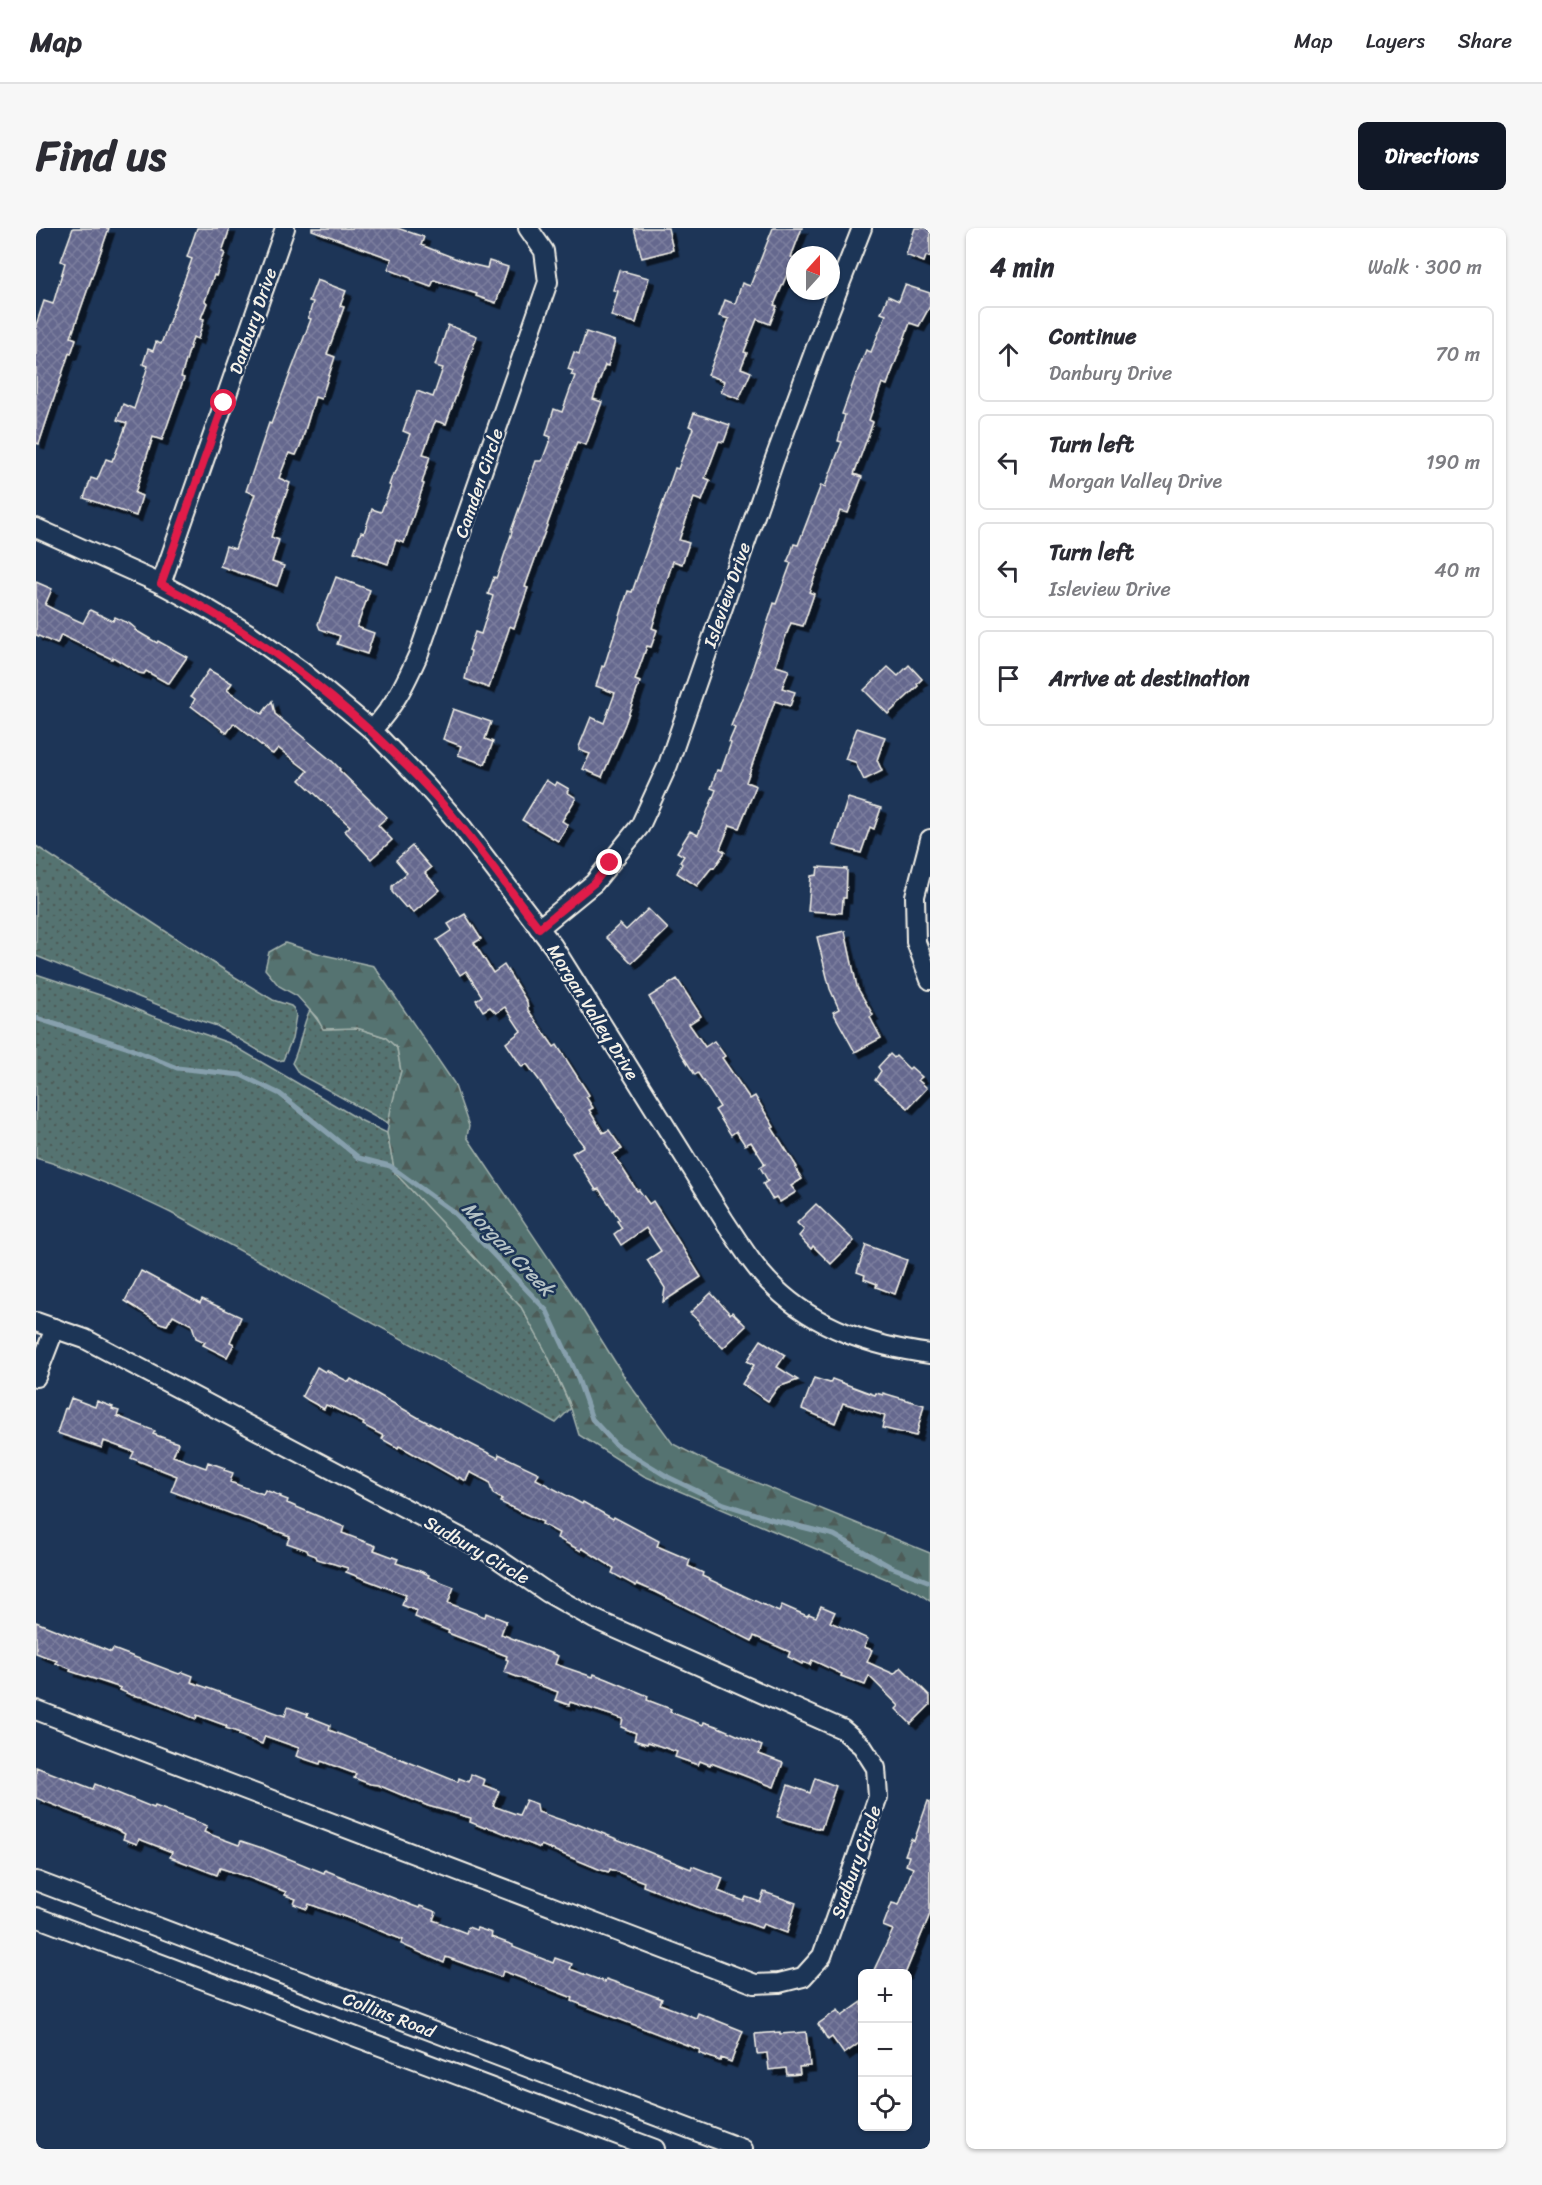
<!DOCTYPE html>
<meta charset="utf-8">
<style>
body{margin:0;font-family:Sriracha,sans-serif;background:#f7f7f7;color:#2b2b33}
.controls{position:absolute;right:18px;bottom:18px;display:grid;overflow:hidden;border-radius:9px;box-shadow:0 2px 4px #0004}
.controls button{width:54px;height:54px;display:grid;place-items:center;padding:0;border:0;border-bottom:2px solid #e1e1e2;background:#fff;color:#2b2b33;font:30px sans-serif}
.compass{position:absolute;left:750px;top:18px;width:54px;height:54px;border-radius:50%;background:#fff;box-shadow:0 2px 4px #0004;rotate:21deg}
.stop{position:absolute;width:18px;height:18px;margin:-14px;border:4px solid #e11d48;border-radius:50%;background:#fff}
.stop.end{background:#e11d48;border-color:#fff;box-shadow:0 2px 6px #0008}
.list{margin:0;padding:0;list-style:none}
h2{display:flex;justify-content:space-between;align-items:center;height:78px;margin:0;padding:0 24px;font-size:26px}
h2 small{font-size:20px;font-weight:400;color:#7c7c81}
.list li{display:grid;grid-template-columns:39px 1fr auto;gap:18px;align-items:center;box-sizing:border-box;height:96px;margin:0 12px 12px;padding:0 12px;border:2px solid #e1e1e2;border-radius:9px}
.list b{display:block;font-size:22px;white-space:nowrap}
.list p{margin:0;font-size:20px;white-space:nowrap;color:#7c7c81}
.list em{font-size:20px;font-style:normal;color:#7c7c81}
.icon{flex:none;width:33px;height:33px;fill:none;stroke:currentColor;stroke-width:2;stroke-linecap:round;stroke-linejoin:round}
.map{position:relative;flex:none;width:894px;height:1921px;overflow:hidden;border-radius:9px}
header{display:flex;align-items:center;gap:36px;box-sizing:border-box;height:84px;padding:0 30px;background:#fff;border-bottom:2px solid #e1e1e2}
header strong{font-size:28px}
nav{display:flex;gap:33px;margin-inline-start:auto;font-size:21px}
.intro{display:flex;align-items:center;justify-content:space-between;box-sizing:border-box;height:144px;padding:0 36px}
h1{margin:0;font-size:42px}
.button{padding:15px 27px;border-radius:9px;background:#111827;color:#fff;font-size:21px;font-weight:700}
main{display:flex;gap:36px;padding:0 36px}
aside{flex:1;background:#fff;border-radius:9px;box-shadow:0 2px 4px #0004}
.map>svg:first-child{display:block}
</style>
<header>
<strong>Map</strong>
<nav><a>Map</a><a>Layers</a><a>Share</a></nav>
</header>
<div class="intro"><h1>Find us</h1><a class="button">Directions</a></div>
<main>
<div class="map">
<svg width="894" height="1921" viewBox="0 0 894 1921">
<defs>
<pattern id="grass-dots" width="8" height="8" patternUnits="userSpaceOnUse" patternTransform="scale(1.5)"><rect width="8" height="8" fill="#547371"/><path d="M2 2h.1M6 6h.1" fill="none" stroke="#4e5b59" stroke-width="1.8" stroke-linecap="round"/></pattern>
<pattern id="forest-firs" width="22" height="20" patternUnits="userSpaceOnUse" patternTransform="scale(1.5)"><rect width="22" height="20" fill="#547371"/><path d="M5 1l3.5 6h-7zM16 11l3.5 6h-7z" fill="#4e5b59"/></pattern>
<pattern id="building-cross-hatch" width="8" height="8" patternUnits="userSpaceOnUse" patternTransform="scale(1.5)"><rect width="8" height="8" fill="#65688e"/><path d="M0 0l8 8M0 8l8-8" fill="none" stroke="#7c7e9e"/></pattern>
<filter id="shadow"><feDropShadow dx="5.5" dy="5.5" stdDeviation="0" flood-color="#0009"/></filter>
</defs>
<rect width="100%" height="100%" fill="#1d3557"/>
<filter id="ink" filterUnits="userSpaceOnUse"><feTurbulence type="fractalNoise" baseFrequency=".0167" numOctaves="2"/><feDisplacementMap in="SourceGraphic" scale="12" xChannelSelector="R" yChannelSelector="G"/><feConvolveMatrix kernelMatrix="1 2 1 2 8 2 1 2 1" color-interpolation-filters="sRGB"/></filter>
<g filter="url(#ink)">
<!-- grass -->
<g fill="url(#grass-dots)" stroke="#a4b2ac" stroke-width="1.5">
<path d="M0,618L199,749L237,772L255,778L258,781L260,787L256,811L247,832L242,833L230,827L181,798L150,788L0,728Z"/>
<path d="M0,746L73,770L116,788L193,815L326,893L351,905L359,945L485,1079L510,1124L535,1180L520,1195L135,985C91,964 47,944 0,930Z"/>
<path d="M274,782L288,801L321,800L349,809L361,820L365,843L352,895L263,846L256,835C265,818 265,799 274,782Z"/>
</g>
<!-- forest -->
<path fill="url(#forest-firs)" stroke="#a4b2ac" stroke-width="1.5" d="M249,715L288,727L338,738L418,855L433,898L431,909L534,1062L591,1153L637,1216L682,1239L894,1325V1373L881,1364L608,1248L543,1207L533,1174L510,1124L485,1079L359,945L351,905L355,880L365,843L361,820L349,809L321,800L287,801L281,790L261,768L243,758L229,741L233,724Z"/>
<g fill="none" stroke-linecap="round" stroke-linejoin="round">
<!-- stream -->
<path stroke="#87a0ad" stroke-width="5" d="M0,790L90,819L141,840L205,847L244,866L323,930L354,938L416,983L511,1083L540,1145L556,1191L580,1217L632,1249L688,1276L738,1292L798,1307L855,1339L894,1354"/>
</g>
<!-- building -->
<g fill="url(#building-cross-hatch)" stroke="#f4f1e8" stroke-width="1.5" filter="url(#shadow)">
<path d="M37,0H73L35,109L40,111L35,126L33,125L3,216L0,215V97L8,73L17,76L29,35L25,33Z"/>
<path d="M161,0H194L186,24L189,25L180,48L178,47L169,73L171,75L165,90L168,91L162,111L157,109L145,149L148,150L130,201L126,212L117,209L99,265L106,268L100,288L48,270L55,250L61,252L70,231L76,233L77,230H78L91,195L81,192L87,176L98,181L112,138L107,136L112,121L117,123L120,114L125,116L156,31L151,29Z"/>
<path d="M276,0H361L388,9L385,17L434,36L451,40L453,33L472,39L460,75L440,68L441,66L398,52L395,59L376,52L375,50L352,41L356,31L276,2Z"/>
<path d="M598,0H632L637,22L606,30Z"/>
<path d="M737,0H766L755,29L758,30L738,77L741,78L734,96L721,91L708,124L711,125L705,140L715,144L703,171L685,164L689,153L672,147L693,91L683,88L689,72L699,76L706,55L714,58Z"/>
<path d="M879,0H894V29L890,28L888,34L870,27Z"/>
<path d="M583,42L613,50L600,95L575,88L582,63L577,62Z"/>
<path d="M281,52L310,63L304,78L308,79L291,126L299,129L285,171L279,169L265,216L260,227L253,225L243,250L254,255L235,309L243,312L236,334L248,338L241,358L184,338L190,318L199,321L219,266L210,263L233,195L235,196L275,91L272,90L277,74L273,73Z"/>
<path d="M869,57L894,65V78L883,98L874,95L851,157L846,155L833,192L837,194L818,246L826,249L812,285L804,283L773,364L778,366L767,398L755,395L744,423L740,438L753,442L746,460L759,464L754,478L739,473L710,554L720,558L703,600L694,597L684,621L689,624L678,640L676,639L661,658L641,645L646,636L644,634L648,628L641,624L654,603L662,607L680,562L675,560L681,542L685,543L695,515L693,514L699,500L695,498L718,440L717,439L738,375L740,376L755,335L751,334L755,325L758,316L762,317L785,257L789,259L806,214L802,213L809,187L806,186L820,147L830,122L835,124L850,87L845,85L852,68L863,73Z"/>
<path d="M412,97L441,108L410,196L400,193L398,196L387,226L394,228L386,255L388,256L368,315L360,312L352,336L318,324L325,304L328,305L336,281L345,284L355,258L353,257L357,246H359L374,206L367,203L381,163L397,169L407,140L399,138Z"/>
<path d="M550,104L579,113L572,138L569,137L557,171L566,174L550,217L541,214L489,359L492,360L478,400L474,398L453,460L429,451L435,423L433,422L439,404L445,406L457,368L452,366L458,349L460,350L463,343L476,304L475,303L500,233H506L515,209L510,207L518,181L526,184L539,148L535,147L537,143L532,141L538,124L543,126Z"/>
<path d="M658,185L694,197L688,214L683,213L669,250L674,252L666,273L658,270L643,312L653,315L646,336L637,333L616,400L621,402L615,419L611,418L599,452L604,454L589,496L566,549L547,541L554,526L543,522V519L555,489L568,495L579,465L560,458L566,438L568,439L592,363L596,364L639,240L642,241L657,200L653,198Z"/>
<path d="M300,349L334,362L321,399L338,405L331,426L301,416L304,408L284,401L282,396Z"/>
<path d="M0,354L16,361L9,377L23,384L47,395L54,382L77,393L79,389L94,396L100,401L99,402L121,415L122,413L151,429L133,455H131L110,443L108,446L103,445L77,429L76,431L25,407L21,416L0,407Z"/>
<path d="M873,437L886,451L881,456L882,458L852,486L828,462L852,439L862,448Z"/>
<path d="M173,442L196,455L191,462L226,486L236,473L239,486L296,533L304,541L303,542L351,589L342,597L356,612L335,631L309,603L314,598L264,552L272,543L242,520L237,526L235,525L198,495L191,505L155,478L159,471L155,468Z"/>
<path d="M417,481L455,494L449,511L457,514L449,536L422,527L425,518L407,511Z"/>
<path d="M821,500L849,509L841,532L846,543L828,552L819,534L809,531Z"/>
<path d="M510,552L519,558L521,554L533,561L531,564L540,570L526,593L532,597L522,613L486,592Z"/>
<path d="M812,570L845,580L838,601L834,599L825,625L797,617Z"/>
<path d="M376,618L395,640L389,645L404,662L377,685L372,678L370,680L356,664V658L371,645L360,632Z"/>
<path d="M782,639L811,641L810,670H807L806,685L772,683L775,648L781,647Z"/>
<path d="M612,681L632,701L596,735L570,709L584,696L590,702Z"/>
<path d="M429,686L445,711L438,715L457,745L468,737L491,774L492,782L518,819L521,817L553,867L550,869L557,880L553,882L567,905L573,902L586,921L577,926L601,963L603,962L613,976L617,973L665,1049L627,1074L629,1060L611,1032L625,1023L610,1000L585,1017L578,1006L586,1000L581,993L584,992L563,961L560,962L536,925L548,918L531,896L503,852L491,836L486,839L470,815L485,803L469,779L460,785L454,779L447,783L440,772L446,768L430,743L424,747L401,712L416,702L412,696Z"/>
<path d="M809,703L821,759L837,787L834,789L837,795L845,810L819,824L797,784L803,781L794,761L781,709Z"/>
<path d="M641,751L665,788L653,796L669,819L678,813L689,828L686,830L714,871L719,868L738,899L736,900L761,939L759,940L766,951L755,958L760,964L744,974L740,969L736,971L727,956L732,953L724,939L729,936L715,914L709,917L700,903L695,907L679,882L684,879L662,845L659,847L645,825L613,769Z"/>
<path d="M854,826L858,830L860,828L873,841L875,839L886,849L882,852L891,860L872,880L839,852L845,843L842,839Z"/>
<path d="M780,976L818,1013L795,1036L777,1018L775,1021L763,1008L768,1002L761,995Z"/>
<path d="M830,1017L871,1032L859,1066L840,1059L841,1056L828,1051L829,1047L821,1044Z"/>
<path d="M105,1043L164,1075L166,1071L205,1089L194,1114L198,1116L191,1129L167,1117L169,1114L160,1110L156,1097L137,1087L131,1097L124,1095L89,1073Z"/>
<path d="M675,1065L694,1086L696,1084L710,1098L687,1120L663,1096V1093L654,1085Z"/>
<path d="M725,1112L749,1127L741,1139L762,1152L742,1159L732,1173L706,1156L718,1137L711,1133Z"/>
<path d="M281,1139L289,1144L290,1142L313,1154L315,1151L383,1190L462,1230L463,1226L503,1245L500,1251L546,1276L547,1274L577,1291L578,1289L623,1313L621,1318L654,1332L652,1338L667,1345L666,1348L743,1384L746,1377L771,1388L773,1386L780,1389L785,1378L799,1384L794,1394L832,1411L828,1419L836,1422L831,1434L858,1446L865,1439L894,1468V1477L875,1496L860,1481L863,1478L833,1448L829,1457L805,1448L806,1446L776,1432L774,1437L767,1434L766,1436L752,1429L754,1424L718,1408L716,1413L620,1364L601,1356L600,1358L576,1345L578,1340L546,1320L545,1323L521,1310L523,1305L506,1296L507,1294L464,1274L466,1271L457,1266L453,1254L434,1244L430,1253L423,1249L422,1251L371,1222L363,1218L362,1220L346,1211L348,1208L327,1197L328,1195L298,1180L290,1177L288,1181L272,1172L266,1168Z"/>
<path d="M778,1150L794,1155L796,1151L839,1167L840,1165L847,1167V1165L888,1177L880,1208L846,1200L849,1188L807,1175L799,1195L766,1181Z"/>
<path d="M35,1170L59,1179L61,1173L77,1179L76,1181L83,1183L81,1188L119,1203L117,1206L142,1215L137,1228L170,1240L172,1234L189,1240L188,1242L197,1245L194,1254L227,1266L229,1262L245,1268L244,1269L252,1272L251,1275L308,1299L306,1305L340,1318L338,1322L362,1331L360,1335L384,1343L393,1347L392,1349L418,1359L412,1375L449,1389L450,1385L470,1393L465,1406L522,1428L519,1436L557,1449L558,1446L571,1451L612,1468L611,1472L635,1481L634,1484L667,1497L668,1494L680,1498L726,1518L723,1526L747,1535L738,1559L675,1535L674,1537L664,1533L662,1537L639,1529L641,1524L612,1514L611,1516L598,1512L600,1505L585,1499L587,1491L534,1474L533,1477L519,1472L522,1464L468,1444L472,1432L470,1431L471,1428L412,1405L413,1403L379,1389L381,1383L366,1377L370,1367L310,1344L312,1340L281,1331L280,1328L272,1325L271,1322L251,1315L254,1308L135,1263L141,1248L95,1230L98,1224L68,1213L66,1220L21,1205L29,1180L31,1181Z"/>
<path d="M0,1394L75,1424L77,1421L143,1446L147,1444L157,1448L155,1454L249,1488L252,1479L272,1486L271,1488L294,1497L293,1502L422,1554L423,1550L433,1554L435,1546L449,1552L447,1557L463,1563L457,1578L483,1587L490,1572L501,1576L502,1584L540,1597L541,1595L655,1641L656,1638L687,1650L682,1663L708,1673L710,1669L724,1674L728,1664L760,1675L751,1705L727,1696L725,1700L689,1687L680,1686L607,1658L608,1654L574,1641L573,1644L565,1642L505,1617L504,1620L458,1601L450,1599L449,1600L434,1594L435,1590L392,1578L342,1557L334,1556L318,1550L320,1546L285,1533L284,1536L260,1528L263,1520L229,1508L226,1516L203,1507L204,1505L190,1500L191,1498L161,1487L160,1491L111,1470L95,1467L84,1462L85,1460L34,1443L35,1441L20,1435L21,1433L0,1425Z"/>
<path d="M0,1539L57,1561L59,1556L118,1580L119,1578L171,1598L168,1604L203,1617L205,1613L229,1621L288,1645L289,1642L309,1650V1651L375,1677L383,1680L384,1678L400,1684L397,1692L430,1705L432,1699L440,1702L441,1700L456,1705L455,1709L477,1717V1719L517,1735L519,1730L536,1736L534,1741L569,1754L570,1751L610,1765L626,1771L624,1776L660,1790L662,1785L707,1803L695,1834L685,1830L684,1833L663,1825L664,1822L536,1773L537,1770L467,1743L465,1749L410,1729L408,1735L365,1716L367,1712L312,1690L273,1676L271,1681L258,1676L260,1671L249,1667L250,1664L209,1648L184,1640L181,1647L134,1629L136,1624L103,1611L101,1616L87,1611L89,1606L80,1601L0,1570Z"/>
<path d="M779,1550L800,1558L785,1601L741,1589L752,1557L774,1565Z"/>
<path d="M892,1573L894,1574V1686L869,1746H836L857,1702L847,1698L856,1675L863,1677L877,1640L870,1637L873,1628L869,1627L875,1611L878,1613Z"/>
<path d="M826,1774V1813L808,1826L796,1809L792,1812L782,1796L802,1782L806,1788Z"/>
<path d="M744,1804V1806L770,1804L774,1838L763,1839L764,1846L751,1847L750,1840L733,1842L731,1825L721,1826L719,1806Z"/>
</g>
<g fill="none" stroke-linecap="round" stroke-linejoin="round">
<!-- street casing -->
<g stroke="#f4f1e8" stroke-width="22">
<g id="street">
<path d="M0,300L125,356L170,380L215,407L264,442L336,502L390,558L426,599L517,718L688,992C704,1016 718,1040 738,1059C781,1101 836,1118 894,1126"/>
<path d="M125,356L249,0"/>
<path d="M336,502C359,477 369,456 383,425L512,54L508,23L492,0"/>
<path d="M894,611L879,668L880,714L894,752"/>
<path d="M503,700L558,655L604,598L632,537L738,233L788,97L826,0"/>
<path d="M0,1094L49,1111L452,1324L512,1365L558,1391L806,1501L826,1518L840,1540L842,1569L786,1728L767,1749L743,1755L719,1756L0,1482"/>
<path d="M0,1149L19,1100"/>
<path d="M0,1653L707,1921"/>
<path d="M0,1689L619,1921"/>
</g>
</g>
<!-- street -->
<use href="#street" stroke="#1d3557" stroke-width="18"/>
</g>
</g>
<g fill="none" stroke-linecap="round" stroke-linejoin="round" filter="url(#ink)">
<!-- route -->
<path stroke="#e11d48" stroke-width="8" d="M188,175L125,356C225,408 312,475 389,557C431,601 466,652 503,700L558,655L574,635"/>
</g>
<g text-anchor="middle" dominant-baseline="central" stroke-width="5" stroke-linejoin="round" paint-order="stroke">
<!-- street labels -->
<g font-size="18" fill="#f4f1e8" stroke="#1d3557">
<text transform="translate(217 93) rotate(-71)">Danbury Drive</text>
<text transform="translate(443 255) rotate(-71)">Camden Circle</text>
<text transform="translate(691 367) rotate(-71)">Isleview Drive</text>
<text transform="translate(557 784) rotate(58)">Morgan Valley Drive</text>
<text transform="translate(441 1322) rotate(30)">Sudbury Circle</text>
<text transform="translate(820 1634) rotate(-71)">Sudbury Circle</text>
<text transform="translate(353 1787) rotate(21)">Collins Road</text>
</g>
<!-- water labels -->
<g font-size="20" font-style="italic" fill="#b5c2c5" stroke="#1d3557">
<text transform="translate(472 1021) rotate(46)">Morgan Creek</text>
</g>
</g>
</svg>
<div class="controls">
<button>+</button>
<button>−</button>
<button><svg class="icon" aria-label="locate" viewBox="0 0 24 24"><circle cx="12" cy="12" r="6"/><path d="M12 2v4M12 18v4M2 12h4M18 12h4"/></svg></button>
</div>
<svg class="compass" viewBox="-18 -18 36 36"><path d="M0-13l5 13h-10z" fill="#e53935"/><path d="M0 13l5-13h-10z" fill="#7c7c81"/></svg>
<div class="stop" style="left:188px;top:175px"></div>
<div class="stop end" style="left:574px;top:635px"></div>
</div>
<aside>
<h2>4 min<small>Walk · 300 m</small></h2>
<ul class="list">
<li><svg class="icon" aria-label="ahead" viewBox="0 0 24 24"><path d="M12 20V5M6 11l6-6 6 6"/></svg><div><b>Continue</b><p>Danbury Drive</p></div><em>70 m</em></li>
<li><svg class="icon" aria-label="left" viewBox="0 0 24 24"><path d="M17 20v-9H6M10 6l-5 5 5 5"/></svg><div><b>Turn left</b><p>Morgan Valley Drive</p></div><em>190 m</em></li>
<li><svg class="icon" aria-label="left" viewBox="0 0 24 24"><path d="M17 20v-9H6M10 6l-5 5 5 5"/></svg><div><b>Turn left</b><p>Isleview Drive</p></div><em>40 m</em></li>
<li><svg class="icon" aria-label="arrive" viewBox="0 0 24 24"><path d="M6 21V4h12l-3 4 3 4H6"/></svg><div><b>Arrive at destination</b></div></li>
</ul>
</aside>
</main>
